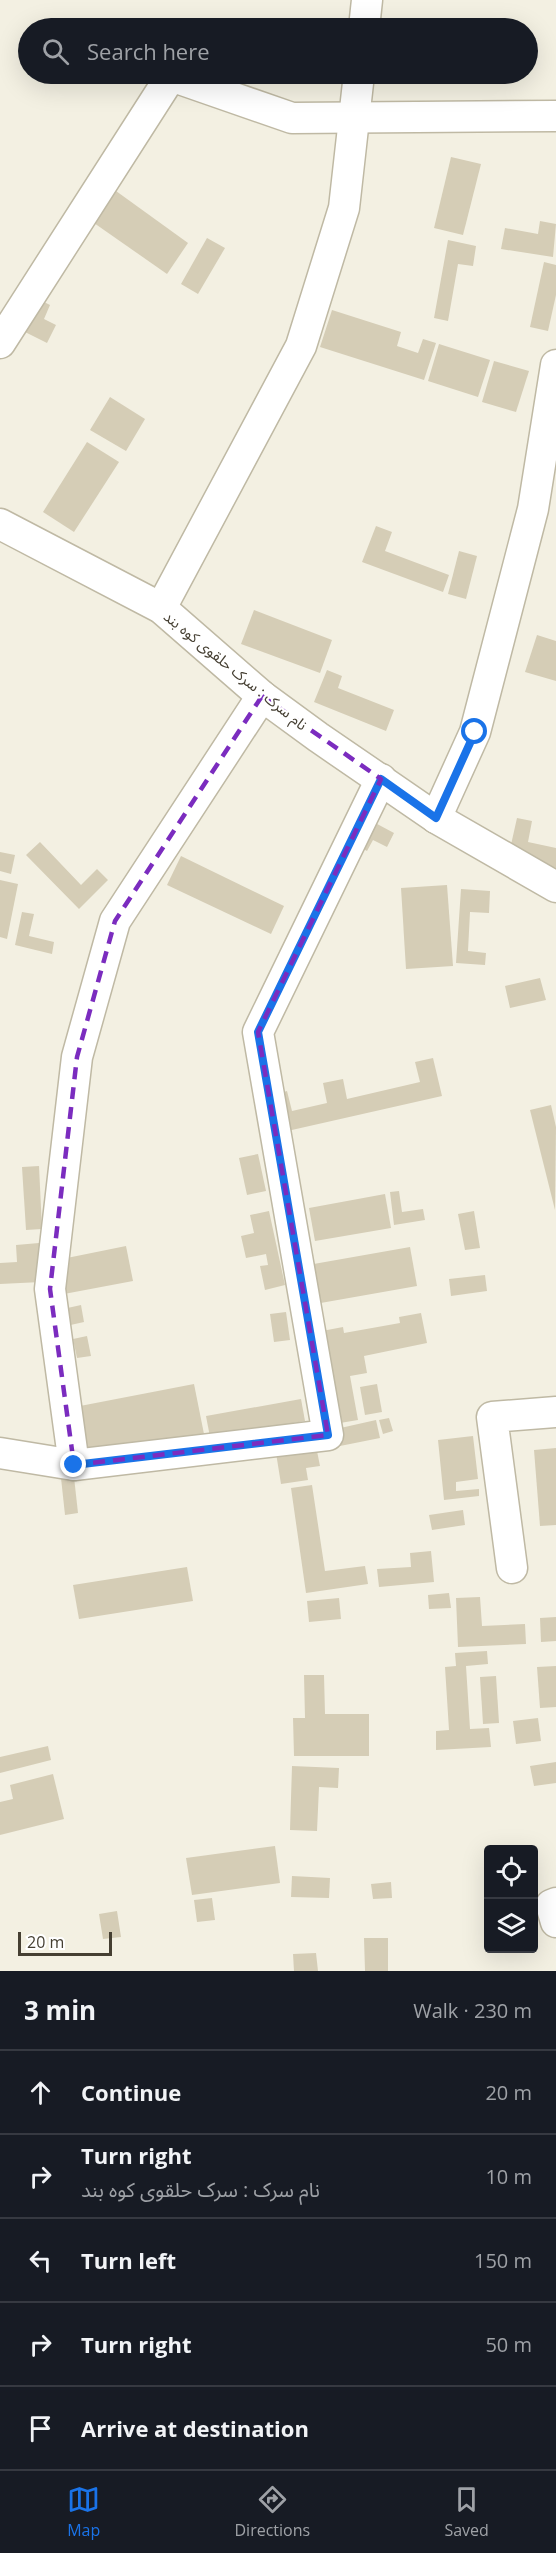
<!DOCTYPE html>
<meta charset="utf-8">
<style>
body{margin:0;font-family:"Open Sans","Noto Sans Arabic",sans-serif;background:#242831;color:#f1f3f6}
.controls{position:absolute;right:18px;bottom:18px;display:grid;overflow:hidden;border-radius:6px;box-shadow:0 6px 24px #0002}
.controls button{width:54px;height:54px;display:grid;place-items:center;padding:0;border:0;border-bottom:2px solid #363941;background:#171b24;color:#f1f3f6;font:30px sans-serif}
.scale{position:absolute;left:18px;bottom:15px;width:94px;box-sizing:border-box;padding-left:6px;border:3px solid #453f32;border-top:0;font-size:16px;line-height:21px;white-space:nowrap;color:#453f32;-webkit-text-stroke:4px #fff;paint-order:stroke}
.stop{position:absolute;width:18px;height:18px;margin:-14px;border:4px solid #1a73e8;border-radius:50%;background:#fff}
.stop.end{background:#1a73e8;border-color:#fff;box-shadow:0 2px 6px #0008}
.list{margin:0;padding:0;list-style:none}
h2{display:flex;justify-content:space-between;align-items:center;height:78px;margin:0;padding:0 24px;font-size:26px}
h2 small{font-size:20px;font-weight:400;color:#9ea1a6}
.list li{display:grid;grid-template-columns:39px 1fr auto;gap:18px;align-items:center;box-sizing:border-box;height:84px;padding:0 24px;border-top:2px solid #363941}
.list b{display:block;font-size:22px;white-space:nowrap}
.list p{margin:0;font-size:20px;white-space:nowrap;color:#9ea1a6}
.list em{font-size:20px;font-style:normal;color:#9ea1a6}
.icon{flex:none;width:33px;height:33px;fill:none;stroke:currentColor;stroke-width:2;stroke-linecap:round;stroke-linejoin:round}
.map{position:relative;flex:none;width:556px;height:1971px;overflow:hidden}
.search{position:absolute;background:#171b24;box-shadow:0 6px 24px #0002;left:18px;right:18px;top:18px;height:66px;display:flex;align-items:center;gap:15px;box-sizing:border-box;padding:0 21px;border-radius:33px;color:#9ea1a6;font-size:22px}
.sheet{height:498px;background:#171b24}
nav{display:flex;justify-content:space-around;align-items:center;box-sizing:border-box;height:84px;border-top:2px solid #363941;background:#171b24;font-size:16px;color:#9ea1a6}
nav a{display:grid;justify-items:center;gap:3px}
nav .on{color:#1a73e8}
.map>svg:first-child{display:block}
</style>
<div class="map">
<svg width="556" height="1971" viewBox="0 0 556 1971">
<rect width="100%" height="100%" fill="#f3f0e2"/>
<!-- building -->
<g fill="#d5cdb6">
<path d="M451,157L481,164L463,235L434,228Z"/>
<path d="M116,191L188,243L167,274L94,223Z"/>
<path d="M540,221L556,224L553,257L501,249L505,228L538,234Z"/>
<path d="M207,238L225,248L198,294L181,284Z"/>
<path d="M448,240L476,246L473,266L458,264L448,321L434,318Z"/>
<path d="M544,262L556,265V295L548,331L530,327Z"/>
<path d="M34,297L50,305L44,319L56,325L47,343L19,329Z"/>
<path d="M332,310L401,332L397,346L418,353L423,339L436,343L424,380L320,347Z"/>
<path d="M439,344L490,360L478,397L428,381Z"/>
<path d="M494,361L529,371L516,412L482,402Z"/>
<path d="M110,397L145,419L126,451L90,430Z"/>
<path d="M87,442L119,462L74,532L43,512Z"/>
<path d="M376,526L392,532L385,551L449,575L443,592L362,562Z"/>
<path d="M459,551L477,556L466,599L448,594Z"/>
<path d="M254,610L332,640L320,673L241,644Z"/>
<path d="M537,635L556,641V681L525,672Z"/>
<path d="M327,670L342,676L338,688L394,710L386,731L314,702Z"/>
<path d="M364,817L394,833L387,847L373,840L367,851L351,842Z"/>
<path d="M517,818L532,821L528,842L556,848V868L508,858Z"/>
<path d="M40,842L81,885L97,869L108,880L79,909L26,855Z"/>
<path d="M0,852L15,855L11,874L0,871Z"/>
<path d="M181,856L284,906L271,934L167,885Z"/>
<path d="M0,880L18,884L7,939L0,937Z"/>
<path d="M447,885L453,966L406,969L401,888Z"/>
<path d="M461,889L490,891L489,913L470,912L468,951L486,953L485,965L456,963Z"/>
<path d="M22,912L34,914L29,936L54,942L52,954L15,945Z"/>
<path d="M540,978L546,1000L510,1008L505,986Z"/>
<path d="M433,1058L442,1096L283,1132L274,1095L287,1091L292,1111L327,1103L323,1083L343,1079L347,1099L420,1082L415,1062Z"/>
<path d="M551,1105L556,1127L555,1210L530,1110Z"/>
<path d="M258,1154L266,1191L247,1195L239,1158Z"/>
<path d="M39,1166L42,1229L26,1230L22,1167Z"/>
<path d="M399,1191L402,1212L423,1209L425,1220L394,1225L390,1192Z"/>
<path d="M385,1194L391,1228L315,1241L309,1208Z"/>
<path d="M269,1211L285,1285L265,1290L260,1266L268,1265L266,1254L246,1258L241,1236L254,1233L250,1215Z"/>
<path d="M474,1211L480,1248L465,1250L458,1214Z"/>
<path d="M39,1243L41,1282L0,1284V1263L17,1262L16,1245Z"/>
<path d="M126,1246L133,1281L64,1294L57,1260Z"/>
<path d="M410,1247L417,1286L315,1304L308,1265Z"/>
<path d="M485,1275L487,1291L451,1296L449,1279Z"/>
<path d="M81,1305L84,1322L66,1326L63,1309Z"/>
<path d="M286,1312L290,1340L274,1342L270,1314Z"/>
<path d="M421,1313L427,1343L364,1356L367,1373L350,1376L358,1420L340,1423L322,1331L343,1327L344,1333L400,1323L399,1317Z"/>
<path d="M87,1336L91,1356L77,1358L73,1339Z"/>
<path d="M194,1384L204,1434L89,1455L80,1406Z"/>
<path d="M377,1384L382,1412L365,1415L360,1387Z"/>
<path d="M301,1399L305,1421L210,1437L206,1416Z"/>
<path d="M389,1418L393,1431L383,1434L379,1420Z"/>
<path d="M376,1420L380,1438L340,1446L336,1429Z"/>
<path d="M473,1436L478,1479L456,1482V1491L479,1489V1496L444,1500L438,1440Z"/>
<path d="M316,1446L320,1466L306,1468L308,1480L281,1484L276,1453Z"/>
<path d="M556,1448V1525L540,1526L534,1450Z"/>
<path d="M74,1477L78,1513L65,1515L61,1478Z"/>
<path d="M312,1485L325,1571L365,1566L368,1584L306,1593L291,1488Z"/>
<path d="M463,1510L465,1525L432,1530L429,1515Z"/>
<path d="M431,1551L434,1582L379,1587L377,1569L411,1567L410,1553Z"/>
<path d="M187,1567L193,1601L79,1619L73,1585Z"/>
<path d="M449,1593L451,1608L429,1609L428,1595Z"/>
<path d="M480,1597L482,1626L525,1624L526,1644L458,1647L456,1598Z"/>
<path d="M339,1598L341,1619L309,1622L307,1601Z"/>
<path d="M556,1617V1641L541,1642L540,1618Z"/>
<path d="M487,1651L488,1664L466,1666L470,1729L489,1728L491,1747L436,1750V1731L449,1730L445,1667L456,1666L455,1653Z"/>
<path d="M556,1666V1707L540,1708L537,1667Z"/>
<path d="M304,1675H324L325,1714H369V1756H294L293,1718H305Z"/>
<path d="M496,1676L499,1723L483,1724L480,1677Z"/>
<path d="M538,1718L541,1741L516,1744L513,1721Z"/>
<path d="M48,1746L51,1760L0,1773V1757Z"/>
<path d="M556,1762V1783L534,1786L530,1766Z"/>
<path d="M292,1766L339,1768L338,1788L319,1787L317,1831L290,1830Z"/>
<path d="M53,1774L64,1819L0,1835V1802L13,1799L10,1785Z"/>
<path d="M275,1846L280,1883L192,1895L186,1858Z"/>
<path d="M292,1876L330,1878L329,1898L291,1897Z"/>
<path d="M391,1882L392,1898L373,1899L371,1884Z"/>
<path d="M212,1898L215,1920L197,1922L194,1900Z"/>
<path d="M117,1911L121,1937L103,1939L99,1914Z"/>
<path d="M364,1938H388V1971H365Z"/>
<path d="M316,1953L318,1971H294L293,1954Z"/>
</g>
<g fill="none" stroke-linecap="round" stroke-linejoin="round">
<!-- minor casing -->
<g stroke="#bfb9a4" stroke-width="33">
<g id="minor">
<path d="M364,28L367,0"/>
<path d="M0,343L171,76L292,118L556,116"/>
<path d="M0,524L161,608L262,696L318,737L436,818L556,887"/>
<path d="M161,608L301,346L344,208L359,74"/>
<path d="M436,818L475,732L533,509L556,365"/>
<path d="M0,1453L74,1465L328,1435L258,1032L381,779"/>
<path d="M74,1465L50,1289L77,1057L115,921L262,696"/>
<path d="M512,1568L492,1417L556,1412"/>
<path d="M556,1903L551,1905L556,1922"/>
</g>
</g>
<!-- minor -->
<use href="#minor" stroke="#fff" stroke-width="30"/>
</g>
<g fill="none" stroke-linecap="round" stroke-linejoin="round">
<!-- route -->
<path stroke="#1a73e8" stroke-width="8" d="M74,1465L328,1435L258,1032L381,779L436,818L475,732"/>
</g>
<!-- marked area -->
<path fill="none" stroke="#7b2cbf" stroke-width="4.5" stroke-dasharray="12 8" stroke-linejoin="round" d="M262,696L381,779L258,1032L328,1435L74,1465L50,1289L77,1057L115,921Z"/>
<g text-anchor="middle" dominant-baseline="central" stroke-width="4.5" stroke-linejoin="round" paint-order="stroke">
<!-- street labels -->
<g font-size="15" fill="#453f32" stroke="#fff">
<text transform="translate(236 670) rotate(39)">نام سرک : سرک حلقوی کوه بند</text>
</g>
</g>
</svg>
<div class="controls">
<button><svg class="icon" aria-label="locate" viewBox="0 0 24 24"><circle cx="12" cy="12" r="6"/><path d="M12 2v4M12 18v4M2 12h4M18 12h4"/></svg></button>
<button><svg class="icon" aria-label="layers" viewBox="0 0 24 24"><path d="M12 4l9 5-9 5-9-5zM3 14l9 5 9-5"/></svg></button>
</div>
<div class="scale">20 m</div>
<div class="stop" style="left:475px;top:732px"></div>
<div class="stop end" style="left:74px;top:1465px"></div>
<div class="search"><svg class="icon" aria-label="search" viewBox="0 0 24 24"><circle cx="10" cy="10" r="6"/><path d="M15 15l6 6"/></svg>Search here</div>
</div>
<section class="sheet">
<h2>3 min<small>Walk · 230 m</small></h2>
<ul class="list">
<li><svg class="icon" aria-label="ahead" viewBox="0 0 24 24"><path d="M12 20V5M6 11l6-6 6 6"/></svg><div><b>Continue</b></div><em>20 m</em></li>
<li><svg class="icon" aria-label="right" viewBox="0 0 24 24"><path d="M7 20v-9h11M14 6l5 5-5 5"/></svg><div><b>Turn right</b><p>نام سرک : سرک حلقوی کوه بند</p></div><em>10 m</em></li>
<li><svg class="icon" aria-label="left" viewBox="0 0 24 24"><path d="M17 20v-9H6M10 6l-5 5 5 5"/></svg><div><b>Turn left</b></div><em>150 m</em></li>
<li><svg class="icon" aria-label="right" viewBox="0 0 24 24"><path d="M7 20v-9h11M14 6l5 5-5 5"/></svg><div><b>Turn right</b></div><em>50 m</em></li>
<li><svg class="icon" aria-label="arrive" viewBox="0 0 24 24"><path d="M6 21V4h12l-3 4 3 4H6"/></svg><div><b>Arrive at destination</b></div></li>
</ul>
</section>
<nav>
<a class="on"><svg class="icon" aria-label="map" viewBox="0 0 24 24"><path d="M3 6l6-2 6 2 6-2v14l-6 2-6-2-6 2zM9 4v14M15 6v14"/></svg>Map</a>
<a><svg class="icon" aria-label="directions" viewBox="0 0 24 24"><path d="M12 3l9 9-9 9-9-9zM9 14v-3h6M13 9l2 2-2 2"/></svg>Directions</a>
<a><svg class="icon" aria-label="saved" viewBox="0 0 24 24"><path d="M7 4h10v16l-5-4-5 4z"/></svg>Saved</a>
</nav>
